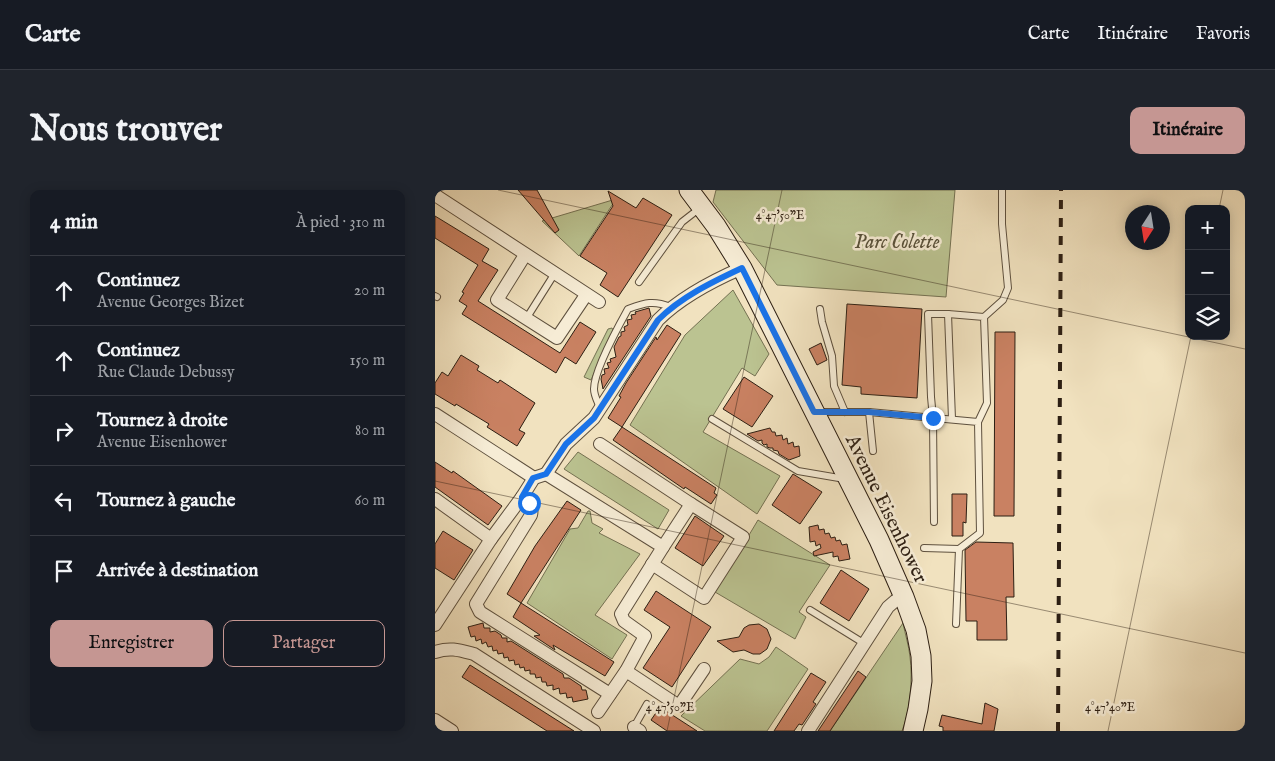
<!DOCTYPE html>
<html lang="fr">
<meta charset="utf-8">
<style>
body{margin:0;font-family:"IM FELL English",serif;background:#20242c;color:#f1f3f6}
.controls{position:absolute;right:15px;top:15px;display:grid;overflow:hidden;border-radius:10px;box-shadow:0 2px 12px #0003}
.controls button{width:45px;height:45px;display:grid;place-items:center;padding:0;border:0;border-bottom:1px solid #363941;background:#171b24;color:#f1f3f6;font:25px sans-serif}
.compass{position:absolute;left:690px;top:15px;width:45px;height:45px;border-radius:50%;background:#171b24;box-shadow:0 2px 12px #0003;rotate:192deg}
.stop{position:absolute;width:15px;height:15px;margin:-11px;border:4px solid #1a73e8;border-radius:50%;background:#fff}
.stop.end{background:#1a73e8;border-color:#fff;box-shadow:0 1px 5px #0008}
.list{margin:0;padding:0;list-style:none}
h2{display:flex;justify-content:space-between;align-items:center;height:65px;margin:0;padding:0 20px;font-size:21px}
h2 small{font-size:16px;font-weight:400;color:#9ea1a6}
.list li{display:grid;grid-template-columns:32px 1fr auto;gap:15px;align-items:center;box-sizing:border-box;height:70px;padding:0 20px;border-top:1px solid #363941}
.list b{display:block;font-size:19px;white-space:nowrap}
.list p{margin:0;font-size:16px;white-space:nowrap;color:#9ea1a6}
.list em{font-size:16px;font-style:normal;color:#9ea1a6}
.actions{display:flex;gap:10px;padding:15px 20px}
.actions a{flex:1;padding:11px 0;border:1px solid #c59692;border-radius:10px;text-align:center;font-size:18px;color:#c59692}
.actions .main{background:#c59692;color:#111}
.icon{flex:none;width:28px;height:28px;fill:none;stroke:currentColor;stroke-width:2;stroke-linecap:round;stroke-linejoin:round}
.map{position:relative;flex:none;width:810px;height:541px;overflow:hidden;border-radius:10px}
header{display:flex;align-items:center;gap:30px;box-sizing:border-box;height:70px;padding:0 25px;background:#171b24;border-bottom:1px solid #363941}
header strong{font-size:24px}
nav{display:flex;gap:28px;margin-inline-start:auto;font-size:18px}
.intro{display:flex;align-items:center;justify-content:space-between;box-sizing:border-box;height:120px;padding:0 30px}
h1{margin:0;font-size:35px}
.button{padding:12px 22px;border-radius:10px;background:#c59692;color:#111;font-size:18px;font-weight:700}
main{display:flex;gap:30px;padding:0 30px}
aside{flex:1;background:#171b24;border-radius:10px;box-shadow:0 2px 12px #0003}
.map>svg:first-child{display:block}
</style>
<header>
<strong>Carte</strong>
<nav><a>Carte</a><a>Itinéraire</a><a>Favoris</a></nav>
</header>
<div class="intro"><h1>Nous trouver</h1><a class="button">Itinéraire</a></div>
<main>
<aside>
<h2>4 min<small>À pied · 310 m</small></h2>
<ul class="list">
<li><svg class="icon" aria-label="ahead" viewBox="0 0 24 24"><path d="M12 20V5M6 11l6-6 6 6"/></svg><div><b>Continuez</b><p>Avenue Georges Bizet</p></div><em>20 m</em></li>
<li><svg class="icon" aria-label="ahead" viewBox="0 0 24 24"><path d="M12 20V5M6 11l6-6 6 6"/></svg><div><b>Continuez</b><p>Rue Claude Debussy</p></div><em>150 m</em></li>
<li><svg class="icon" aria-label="right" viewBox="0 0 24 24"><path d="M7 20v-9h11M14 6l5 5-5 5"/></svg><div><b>Tournez à droite</b><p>Avenue Eisenhower</p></div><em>80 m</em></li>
<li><svg class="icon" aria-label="left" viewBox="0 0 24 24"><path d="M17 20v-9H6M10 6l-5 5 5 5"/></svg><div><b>Tournez à gauche</b></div><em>60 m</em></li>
<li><svg class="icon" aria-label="arrive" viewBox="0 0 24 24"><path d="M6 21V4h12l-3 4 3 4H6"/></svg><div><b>Arrivée à destination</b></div></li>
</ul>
<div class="actions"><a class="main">Enregistrer</a><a>Partager</a></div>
</aside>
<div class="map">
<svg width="810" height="541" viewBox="0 0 810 541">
<rect width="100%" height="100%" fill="#f1e2bf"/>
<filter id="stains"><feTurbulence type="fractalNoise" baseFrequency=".004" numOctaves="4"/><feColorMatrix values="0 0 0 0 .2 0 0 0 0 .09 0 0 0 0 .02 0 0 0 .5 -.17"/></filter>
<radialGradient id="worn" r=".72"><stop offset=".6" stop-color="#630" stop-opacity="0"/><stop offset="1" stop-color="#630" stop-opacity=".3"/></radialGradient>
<!-- green -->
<g fill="#bbc391" stroke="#747152">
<path d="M281,0H520L511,107L342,95L278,12Z"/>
<path d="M181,9L144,66L107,31Z"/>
<path d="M298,100L334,164L320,186L307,178L268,242L345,286L322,324L195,235L250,145Z"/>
<path d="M177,138L178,140L156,190L149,187L173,139Z"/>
<path d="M143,262L234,320L223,339L129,279Z"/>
<path d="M153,321H155L157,333L168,339L164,343L205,364L160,425L192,445L177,469L92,413L135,339L143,338Z"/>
<path d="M323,330L395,375L364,422L371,427L360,449L280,402Z"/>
<path d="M468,433C470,444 474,456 475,467C478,488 475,522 467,541H395Z"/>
<path d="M341,457L373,479L332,541H270L246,526L305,469L324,474L334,467Z"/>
</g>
<!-- building -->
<g fill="#c98162" stroke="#2d1f13">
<path d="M83,0H102L124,40L120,43Z"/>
<path d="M173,1L201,18L208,8L237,25L183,107L165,95L172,83L145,66L178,16Z"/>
<path d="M0,26L54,59L47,71L63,80L43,111L125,163L145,132L161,142L141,174L130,167L121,183L27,124L32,116L24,111L29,103L27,102L43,75L0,48Z"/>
<path d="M412,114L487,119L482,208L426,204V197L407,195Z"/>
<path d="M214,118L216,126L168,199L166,189L167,185L170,184L169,179L174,178L172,173L176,172L175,169L181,167L179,157L184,147L186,146V142L190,141L189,137L193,135L192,130L197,129L196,125L201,124L200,122Z"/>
<path d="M232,135L246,144L187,237L173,228L186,207L184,206L191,193L221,147L222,150Z"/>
<path d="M560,142H580L579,326H559Z"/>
<path d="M386,153L392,170L382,175L374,159Z"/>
<path d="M26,165L44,176L42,180L63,193L65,190L100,213L84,240L90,243L82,256L52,237L54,234L21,214L20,216L0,204V193L7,182L13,186Z"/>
<path d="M309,187L338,206L317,237L288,219Z"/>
<path d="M187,237L281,298L279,303L282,305L276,314L250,297L249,299L178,250Z"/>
<path d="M335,238L337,242H340L341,246L347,245L348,250L352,248L353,254L358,252L359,257L364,256L365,266L354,270L344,264L343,261L338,260V258H335L332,257V254L329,255L327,253V250L323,251L312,244Z"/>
<path d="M0,272L17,283L18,281L67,316L53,335L0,297Z"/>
<path d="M358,284L387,302L365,334L337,315Z"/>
<path d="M517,304H532L531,333L528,332V346H517Z"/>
<path d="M132,311L146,320L86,413L72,404L100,356Z"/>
<path d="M260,326L289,346L268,376L240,358Z"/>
<path d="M383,335L384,340L389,339L390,344L394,343L396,348L400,347L401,351L405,350L407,355L412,354L415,369L404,371L403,366L398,367V362L379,366L378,362L386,358L385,354L381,356L380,351L375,352L374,337Z"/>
<path d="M8,341L38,360L19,390L0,378V354Z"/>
<path d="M541,352L578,353L579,407H571L572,450H542V431H531L530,360Z"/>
<path d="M406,380L434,399L414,431L385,413Z"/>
<path d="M221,401L276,437L237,497L208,478L235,437L209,420Z"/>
<path d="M86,413L179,472L170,486L118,455L120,460L99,446L105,445L78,427Z"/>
<path d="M48,433L49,438H55V442L60,441L66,445L67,448H72V452L76,451L128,484L129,488H134L146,496L147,500H151L153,509L138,512L137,507L132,508L131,503L125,504L124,498L118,500V495L112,496L111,492H107L106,487L101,488L100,484H95V480L90,481L89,477L85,478L84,474L80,475L79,470L74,471L73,467L69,468L68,463L63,464L62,460L58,461L57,456L53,457L51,452L47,454L46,449L41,451L40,446L36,447L33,437Z"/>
<path d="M324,434L332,439L336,449L332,459L325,464H318L309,460L298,462L282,451L304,447L309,438L314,435Z"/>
<path d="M35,475L139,541H112L27,487Z"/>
<path d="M423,481L431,487L395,541H383Z"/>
<path d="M376,483L391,492L378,512L381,514L367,535L364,534L359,541H339Z"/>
<path d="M550,513L563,519L559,541H508V537L504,536L507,525L547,534Z"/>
<path d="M225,517L262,541H232L216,530Z"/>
</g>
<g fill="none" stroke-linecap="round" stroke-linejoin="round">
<!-- lane casing -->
<g stroke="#5e503e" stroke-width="8">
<g id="lane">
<path d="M204,92L247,32L265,18"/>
<path d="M0,106L2,107"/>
<path d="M385,119L387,132L397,166L399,196L410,222"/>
<path d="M513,124L549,127L552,213L543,232"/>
<path d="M549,127L568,110L573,98L567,34V0"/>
<path d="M91,129L120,83"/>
<path d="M165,218C163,212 159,206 159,199C159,180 183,137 193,119C210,113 218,110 236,117"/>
<path d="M383,222H434L543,232L545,343L524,359L521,434"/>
<path d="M434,222L438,261"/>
<path d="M277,229L363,281L404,288L410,286"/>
<path d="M499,332L498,228L496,207L493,124H513L517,229"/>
<path d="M489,358L524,359"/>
<path d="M375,420L430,454"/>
<path d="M199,537L212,514"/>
</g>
</g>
<!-- street casing -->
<g stroke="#5e503e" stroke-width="14">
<g id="street">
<path d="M0,5L164,112"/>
<path d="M90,65L62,110L122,148L151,105"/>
<path d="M0,224L99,288"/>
<path d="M165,254L256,314"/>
<path d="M111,284L228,357L186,424L189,431L210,446L191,481L163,522"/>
<path d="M111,284L131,254L159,228L223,130C246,107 277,91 307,78"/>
<path d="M87,307C94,313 98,316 96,325L41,414L45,422L175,504"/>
<path d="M0,309L56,349"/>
<path d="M217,374L269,408L308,347L256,314L228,357"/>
<path d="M0,435L56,349L87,307L99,288L111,284"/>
<path d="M0,462C15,457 24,460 39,464L159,541"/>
<path d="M191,481L244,516L269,479"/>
<path d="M0,530L17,541"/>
<path d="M199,537L205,541"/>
<path d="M373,541L453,417L460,411L469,407"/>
</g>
</g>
<!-- secondary casing -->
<g stroke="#2d1f13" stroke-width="21">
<path id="secondary" d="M254,0L281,36L307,78L444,350L469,407L481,440L486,466L487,491L483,519L478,541"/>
</g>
<!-- lane -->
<use href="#lane" stroke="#f6ecd5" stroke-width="6"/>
<!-- street -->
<use href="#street" stroke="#f6ecd5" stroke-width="12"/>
<!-- secondary -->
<use href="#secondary" stroke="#f6ecd5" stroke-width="19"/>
<!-- rail -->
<path stroke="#2d1f13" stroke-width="4" stroke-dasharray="9 9" stroke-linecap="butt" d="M623,541L626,0"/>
</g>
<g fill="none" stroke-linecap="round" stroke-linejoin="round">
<!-- route -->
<path stroke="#1a73e8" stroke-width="6" d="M94,313L87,307L98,288L111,284L131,254L159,228L223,130C246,107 277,92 307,78L379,222H434L498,228"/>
</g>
<!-- ticks -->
<path fill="none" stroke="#2d1f13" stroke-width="1" stroke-opacity="0.45" d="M63,0L810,159M784,19L788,0M0,291L810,463M232,541L347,0M673,541L756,146"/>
<g text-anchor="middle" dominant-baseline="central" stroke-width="5" stroke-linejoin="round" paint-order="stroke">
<!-- park labels -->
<g font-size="20" font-style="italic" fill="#585039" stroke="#f6ecd5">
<text x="462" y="52">Parc Colette</text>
</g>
<!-- street labels -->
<g font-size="20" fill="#2d1f13" stroke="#f6ecd5">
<text transform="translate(451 319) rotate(64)">Avenue Eisenhower</text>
</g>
</g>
<g font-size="12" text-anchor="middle" fill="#2d1f13" stroke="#f6ecd5" stroke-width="5" stroke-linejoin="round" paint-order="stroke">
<text x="345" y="29">4°47'50"E</text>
<text x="235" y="521">4°47'50"E</text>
<text x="675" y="521">4°47'40"E</text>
</g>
<rect width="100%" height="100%" filter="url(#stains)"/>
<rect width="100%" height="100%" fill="url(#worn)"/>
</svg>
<div class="controls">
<button>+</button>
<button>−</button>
<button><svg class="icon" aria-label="layers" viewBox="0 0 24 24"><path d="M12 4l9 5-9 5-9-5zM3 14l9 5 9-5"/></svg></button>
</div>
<svg class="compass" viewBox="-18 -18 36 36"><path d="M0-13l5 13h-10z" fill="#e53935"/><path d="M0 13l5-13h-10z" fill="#9ea1a6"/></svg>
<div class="stop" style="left:94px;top:313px"></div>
<div class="stop end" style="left:498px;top:228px"></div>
</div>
</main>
